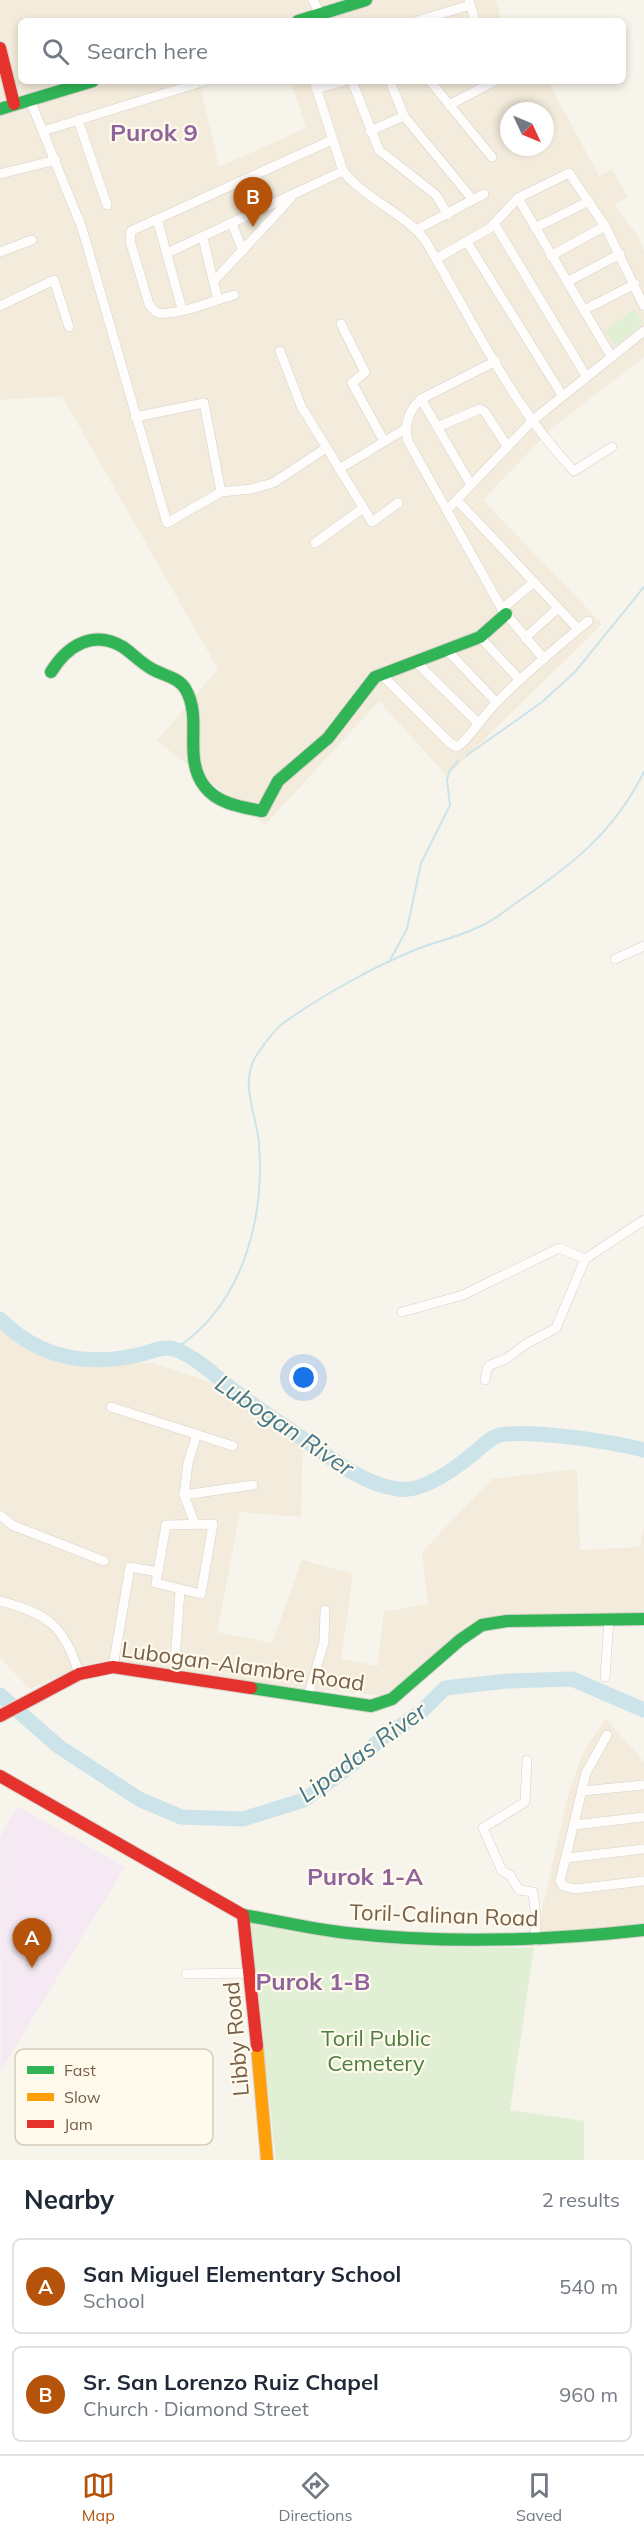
<!DOCTYPE html>
<meta charset="utf-8">
<style>
body{margin:0;font-family:Mulish,sans-serif;background:#f6f6f7;color:#1f2937}
.compass{position:absolute;left:500px;top:102px;width:54px;height:54px;border-radius:50%;background:#fff;box-shadow:0 3px 9px #0003;rotate:134deg}
.you{position:absolute;left:304px;top:1378px;width:21px;height:21px;margin:-15px;border:4px solid #fff;border-radius:50%;background:#1a73e8;box-shadow:0 0 0 9px #1a73e833}
.badge{display:grid;place-items:center;width:39px;height:39px;border-radius:50%;background:#b45309;color:#fff;font-size:20px;font-weight:700}
.pin{position:absolute;translate:-50% -50px;filter:drop-shadow(0 2px 3px #0008)}
.pin::after{content:'';position:absolute;top:32px;width:21px;height:18px;background:inherit;clip-path:polygon(0 0,100% 0,50% 100%)}
.list{margin:0;padding:0;list-style:none}
h2{display:flex;justify-content:space-between;align-items:center;height:78px;margin:0;padding:0 24px;font-size:26px}
h2 small{font-size:20px;font-weight:400;color:#747a83}
.list li{display:grid;grid-template-columns:39px 1fr auto;gap:18px;align-items:center;box-sizing:border-box;height:96px;margin:0 12px 12px;padding:0 12px;border:2px solid #e0e1e3;border-radius:9px}
.list b{display:block;font-size:22px;white-space:nowrap}
.list p{margin:0;font-size:20px;white-space:nowrap;color:#747a83}
.list em{font-size:20px;font-style:normal;color:#747a83}
.icon{flex:none;width:33px;height:33px;fill:none;stroke:currentColor;stroke-width:2;stroke-linecap:round;stroke-linejoin:round}
.map{position:relative;flex:none;width:644px;height:2160px;overflow:hidden}
.search{position:absolute;background:#fff;box-shadow:0 3px 9px #0003;left:18px;right:18px;top:18px;height:66px;display:flex;align-items:center;gap:15px;box-sizing:border-box;padding:0 21px;border-radius:9px;color:#747a83;font-size:22px}
.sheet{height:294px;background:#fff}
nav{display:flex;justify-content:space-around;align-items:center;box-sizing:border-box;height:84px;border-top:2px solid #e0e1e3;background:#fff;font-size:16px;color:#747a83}
nav a{display:grid;justify-items:center;gap:3px}
nav .on{color:#b45309}
.map>svg:first-child{display:block}
</style>
<div class="map">
<svg width="644" height="2160" viewBox="0 0 644 2160">
<rect width="100%" height="100%" fill="#f7f4eb"/>
<!-- residential -->
<g fill="#f3ebdb" fill-rule="evenodd">
<path d="M0,0H496L502,21H21V81H99L0,109Z"/>
<path d="M109,81H199L219,167L306,128L291,81H548L599,176L612,169L628,197L615,205L639,238L644,252V357L552,428L483,500L602,624L447,776L379,701L265,825L157,741L218,669L62,396L0,400V114ZM509,111H545V147H509Z"/>
<path d="M0,1319L60,1362L152,1363L249,1395L303,1435L301,1517L240,1512L217,1632L272,1643L302,1560L353,1574L341,1659L378,1666L384,1612L428,1604L422,1552L492,1479L577,1469L580,1550L640,1547L644,1527V1618L485,1622L395,1697L83,1665L30,1689L0,1658Z"/>
<path d="M606,1719L644,1762V1924L536,1937L569,1792L583,1753Z"/>
</g>
<!-- education -->
<path fill="#f5eaf3" d="M17,1806L125,1867L1,2070L0,1837Z"/>
<!-- green -->
<g fill="#e1f0d5">
<path d="M634,309L644,323L616,345L605,331Z"/>
<path d="M249,1920L332,1937L442,1947L534,1948L510,2110L584,2121V2160H276Z"/>
</g>
<g fill="none" stroke-linecap="round" stroke-linejoin="round">
<!-- stream -->
<g stroke="#cce3e9" stroke-width="2">
<path d="M466,756L542,702L575,672L644,587"/>
<path d="M389,962L407,929L421,863L450,805L447,780L450,770L459,760"/>
<path d="M175,1349C242,1306 265,1220 259,1144C257,1115 239,1084 256,1056C263,1046 273,1031 282,1024C319,997 375,966 417,949C438,941 461,936 481,926C495,920 507,909 519,901C573,864 614,832 644,772"/>
</g>
<!-- river -->
<g stroke="#cce3e9" stroke-width="15">
<path d="M0,1319C40,1359 88,1367 142,1354C154,1351 164,1345 177,1350C199,1359 217,1378 236,1392C256,1408 278,1421 299,1436C330,1457 361,1484 398,1489C423,1493 456,1468 474,1453C483,1446 489,1438 500,1435C531,1429 613,1442 644,1450"/>
<path d="M0,1695L58,1746L139,1799L181,1817L243,1819L304,1800L353,1764L382,1738L421,1712L445,1688L507,1681L572,1679L644,1710"/>
</g>
<!-- street casing -->
<g stroke="#d6d1c9" stroke-width="10">
<g id="street">
<path d="M313,0L320,14"/>
<path d="M469,0L475,21"/>
<path d="M417,21L470,5"/>
<path d="M314,81L343,171C365,199 403,212 425,240C471,318 511,405 574,471L612,447"/>
<path d="M352,81L379,150L436,195L448,215"/>
<path d="M390,81L404,116L473,200"/>
<path d="M430,81L492,157"/>
<path d="M316,89L345,81"/>
<path d="M30,100L82,228L167,523L221,492L251,489L273,483L326,448"/>
<path d="M449,105L495,81"/>
<path d="M78,120L107,205"/>
<path d="M43,131L205,81"/>
<path d="M370,131L404,116"/>
<path d="M0,174L56,160"/>
<path d="M518,198L611,356"/>
<path d="M157,219L182,309"/>
<path d="M494,223L586,376"/>
<path d="M232,224L243,251"/>
<path d="M535,228L589,201"/>
<path d="M416,230L484,194"/>
<path d="M203,238L218,300"/>
<path d="M467,242L562,395"/>
<path d="M0,252L32,240"/>
<path d="M167,253L343,171"/>
<path d="M551,256L605,226"/>
<path d="M436,259L490,228L518,198L569,173L605,226L644,306"/>
<path d="M213,282L291,198"/>
<path d="M567,282L620,254"/>
<path d="M234,295C215,300 178,316 159,313C154,312 152,308 149,304L130,241L131,231L332,140"/>
<path d="M0,306L54,280L69,327"/>
<path d="M584,310L635,284"/>
<path d="M341,324L365,372L352,383L384,441"/>
<path d="M280,351L301,406L372,522L398,503"/>
<path d="M496,361L421,399C409,410 403,426 408,441L502,609L544,659"/>
<path d="M421,399L471,485"/>
<path d="M135,417L204,403L221,492"/>
<path d="M437,427L480,409L485,412L507,446"/>
<path d="M339,469L405,429"/>
<path d="M457,500L578,629"/>
<path d="M448,509L533,420L644,331"/>
<path d="M315,543L363,508"/>
<path d="M502,609L534,582"/>
<path d="M480,637L520,680"/>
<path d="M525,638L558,608"/>
<path d="M447,650L496,702"/>
<path d="M415,661L477,722"/>
<path d="M381,674L450,743L457,747C467,742 486,712 497,702C525,673 557,647 588,621"/>
<path d="M615,959L644,946"/>
<path d="M402,1312L463,1295L559,1248L585,1259"/>
<path d="M485,1380L487,1369L490,1365L506,1359L526,1344L556,1328L585,1259L644,1220"/>
<path d="M111,1407L233,1446"/>
<path d="M184,1495L253,1485"/>
<path d="M0,1515L12,1525L104,1561"/>
<path d="M195,1524L184,1495L188,1463L197,1434"/>
<path d="M213,1524L201,1594L156,1583L166,1525Z"/>
<path d="M0,1601C47,1613 65,1626 79,1674"/>
<path d="M113,1667L130,1567L158,1572"/>
<path d="M174,1674L180,1591"/>
<path d="M605,1677L609,1619"/>
<path d="M308,1696L324,1642L325,1610"/>
<path d="M607,1735L586,1773L560,1881L563,1886L575,1889L644,1881"/>
<path d="M527,1760L525,1802L483,1828L502,1871L510,1875L519,1890L533,1892L536,1917L535,1941"/>
<path d="M582,1791L644,1785"/>
<path d="M574,1825L644,1817"/>
<path d="M566,1858L644,1849"/>
<path d="M186,1974L251,1973"/>
</g>
</g>
<!-- fast casing -->
<g stroke="#d8d1c9" stroke-width="14">
<g id="fast">
<path d="M298,21L366,0"/>
<path d="M0,109L93,81"/>
<path d="M51,672C67,646 93,629 123,647C133,654 141,663 152,669C164,676 179,677 186,690C203,720 182,758 205,787C218,804 242,807 262,811L278,781L328,738L375,677L480,637L506,614"/>
<path d="M251,1688L371,1706L392,1699L460,1640L482,1625L507,1621L644,1619"/>
<path d="M243,1915C278,1921 312,1929 347,1933C446,1944 545,1941 644,1930"/>
</g>
</g>
<!-- slow casing -->
<g stroke="#d8d1c9" stroke-width="14">
<path id="slow" d="M257,2046L267,2160"/>
</g>
<!-- jam casing -->
<g stroke="#d8d1c9" stroke-width="14">
<g id="jam">
<path d="M0,48L14,104"/>
<path d="M0,1716L79,1674L113,1667L251,1688"/>
<path d="M0,1776L243,1915L257,2046"/>
</g>
</g>
<!-- street -->
<use href="#street" stroke="#fefdfc" stroke-width="9"/>
<!-- fast -->
<use href="#fast" stroke="#30b455" stroke-width="12"/>
<!-- slow -->
<use href="#slow" stroke="#ff9f0a" stroke-width="12"/>
<!-- jam -->
<use href="#jam" stroke="#e5322d" stroke-width="12"/>
</g>
<g text-anchor="middle" dominant-baseline="central" stroke-width="4.5" stroke-linejoin="round" paint-order="stroke">
<!-- street labels -->
<g font-size="22" fill="#775f49" stroke="#fffaec">
<text transform="translate(243 1666) rotate(8)">Lubogan-Alambre Road</text>
<text transform="translate(444 1915) rotate(2)">Toril-Calinan Road</text>
<text transform="translate(236 2039) rotate(-95)">Libby Road</text>
</g>
<!-- park labels -->
<g font-size="22" fill="#4c7e41" stroke="#fffaec">
<text x="376" y="2038">Toril Public<tspan x="376" dy="25">Cemetery</tspan></text>
</g>
<!-- neighbourhood labels -->
<g font-size="24" font-weight="bold" fill="#8f649b" stroke="#fffaec">
<text x="154" y="132">Purok 9</text>
<text x="365" y="1876">Purok 1-A</text>
<text x="313" y="1981">Purok 1-B</text>
</g>
<!-- water labels -->
<g font-size="24" font-style="italic" fill="#41778b" stroke="#fffaec">
<text transform="translate(285 1425) rotate(34)">Lubogan River</text>
<text transform="translate(362 1752) rotate(-36)">Lipadas River</text>
</g>
</g>
<!-- legend -->
<rect x="15" y="2049" width="198" height="96" rx="9" fill="#fffaec" stroke="#d6ccbb" stroke-width="1.5"/>
<rect x="27" y="2066" width="27" height="8" fill="#30b455"/>
<rect x="27" y="2093" width="27" height="8" fill="#ff9f0a"/>
<rect x="27" y="2120" width="27" height="8" fill="#e5322d"/>
<g font-size="16" fill="#775f49">
<text x="64" y="2076">Fast</text>
<text x="64" y="2103">Slow</text>
<text x="64" y="2130">Jam</text>
</g>
</svg>
<svg class="compass" viewBox="-18 -18 36 36"><path d="M0-13l5 13h-10z" fill="#e53935"/><path d="M0 13l5-13h-10z" fill="#747a83"/></svg>
<div class="you"></div>
<div class="pin badge" style="left:32px;top:1968px">A</div>
<div class="pin badge" style="left:253px;top:227px">B</div>
<div class="search"><svg class="icon" aria-label="search" viewBox="0 0 24 24"><circle cx="10" cy="10" r="6"/><path d="M15 15l6 6"/></svg>Search here</div>
</div>
<section class="sheet">
<h2>Nearby<small>2 results</small></h2>
<ul class="list">
<li><span class="badge">A</span><div><b>San Miguel Elementary School</b><p>School</p></div><em>540 m</em></li>
<li><span class="badge">B</span><div><b>Sr. San Lorenzo Ruiz Chapel</b><p>Church · Diamond Street</p></div><em>960 m</em></li>
</ul>
</section>
<nav>
<a class="on"><svg class="icon" aria-label="map" viewBox="0 0 24 24"><path d="M3 6l6-2 6 2 6-2v14l-6 2-6-2-6 2zM9 4v14M15 6v14"/></svg>Map</a>
<a><svg class="icon" aria-label="directions" viewBox="0 0 24 24"><path d="M12 3l9 9-9 9-9-9zM9 14v-3h6M13 9l2 2-2 2"/></svg>Directions</a>
<a><svg class="icon" aria-label="saved" viewBox="0 0 24 24"><path d="M7 4h10v16l-5-4-5 4z"/></svg>Saved</a>
</nav>
